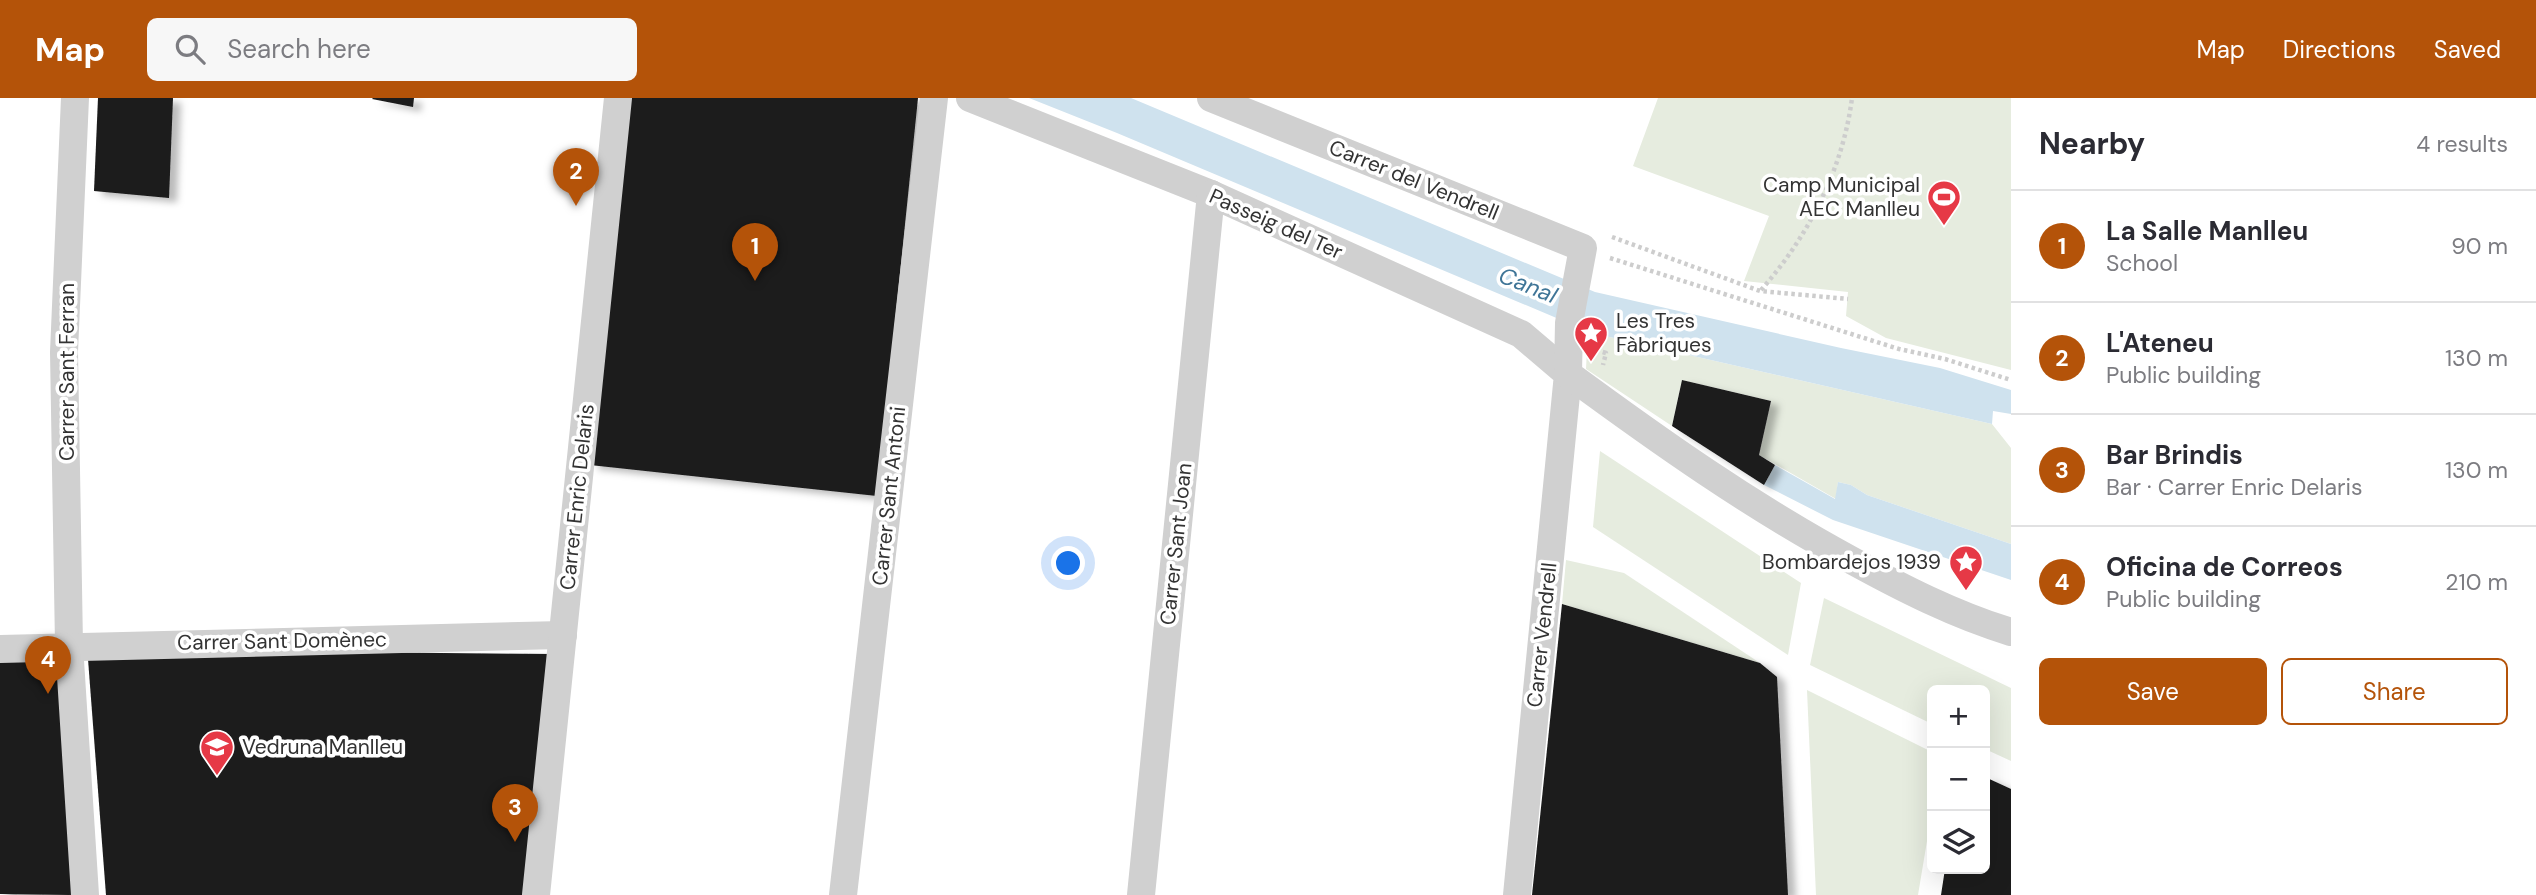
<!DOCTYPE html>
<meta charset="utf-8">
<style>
body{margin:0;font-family:"DM Sans",sans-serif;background:#f7f7f7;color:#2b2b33}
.controls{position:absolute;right:21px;bottom:21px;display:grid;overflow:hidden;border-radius:10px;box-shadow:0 7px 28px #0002}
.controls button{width:63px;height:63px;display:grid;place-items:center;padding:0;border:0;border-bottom:2px solid #e1e1e2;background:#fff;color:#2b2b33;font:35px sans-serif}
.you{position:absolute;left:1069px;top:466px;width:24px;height:24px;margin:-18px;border:5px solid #fff;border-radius:50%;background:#1a73e8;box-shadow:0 0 0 10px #1a73e833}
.badge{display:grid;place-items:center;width:46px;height:46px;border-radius:50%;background:#b45309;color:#fff;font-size:23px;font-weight:700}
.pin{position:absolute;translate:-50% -58px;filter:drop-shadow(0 2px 4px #0008)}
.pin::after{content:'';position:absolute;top:37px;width:24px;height:21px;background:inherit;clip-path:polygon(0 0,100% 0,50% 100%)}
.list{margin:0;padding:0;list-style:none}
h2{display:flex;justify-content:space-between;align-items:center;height:91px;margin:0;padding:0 28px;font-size:30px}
h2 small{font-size:23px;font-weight:400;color:#7c7c81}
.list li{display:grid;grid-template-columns:46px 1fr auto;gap:21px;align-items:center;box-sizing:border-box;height:112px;padding:0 28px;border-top:2px solid #e1e1e2}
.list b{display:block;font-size:26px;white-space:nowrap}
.list p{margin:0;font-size:23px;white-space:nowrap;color:#7c7c81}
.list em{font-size:23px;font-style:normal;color:#7c7c81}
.actions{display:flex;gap:14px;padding:21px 28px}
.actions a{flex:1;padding:16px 0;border:2px solid #b45309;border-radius:10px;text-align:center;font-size:24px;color:#b45309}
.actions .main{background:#b45309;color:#fff}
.icon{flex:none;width:38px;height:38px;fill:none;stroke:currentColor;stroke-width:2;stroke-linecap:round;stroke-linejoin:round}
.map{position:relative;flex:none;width:2011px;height:797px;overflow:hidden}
header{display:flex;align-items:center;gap:42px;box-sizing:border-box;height:98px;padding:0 35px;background:#b45309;color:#fff}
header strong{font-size:33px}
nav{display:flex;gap:38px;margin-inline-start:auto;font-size:24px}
.search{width:490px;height:63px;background:#f7f7f7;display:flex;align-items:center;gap:18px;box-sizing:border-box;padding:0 24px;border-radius:10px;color:#7c7c81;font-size:26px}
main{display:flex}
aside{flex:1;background:#fff}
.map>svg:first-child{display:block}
</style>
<header>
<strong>Map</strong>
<div class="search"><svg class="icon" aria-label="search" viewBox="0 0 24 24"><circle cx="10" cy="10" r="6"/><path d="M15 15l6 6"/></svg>Search here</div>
<nav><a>Map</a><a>Directions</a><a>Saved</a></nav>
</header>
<main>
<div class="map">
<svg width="2011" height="797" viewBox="0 0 2011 797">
<defs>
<filter id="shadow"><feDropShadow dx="8" dy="4.5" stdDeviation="3.5" flood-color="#0004"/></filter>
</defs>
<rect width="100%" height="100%" fill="#fff"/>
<!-- green -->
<g fill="#e6ecdf">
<path d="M1658,0H2011V272L1886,240L1846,218L1848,194L1744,183L1769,118L1633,68Z"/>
<path d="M1592,235L1992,326L2011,350V446L1867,397L1851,387L1838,384L1836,401L1759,357L1771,303L1682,282L1672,328L1586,271L1587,251Z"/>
<path d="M1600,353L1801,485L1788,557L1593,429Z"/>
<path d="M1566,462L1624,475L1760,565L1562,506Z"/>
<path d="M1824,500L2011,590V663L1985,651V592H1932V626L1810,567Z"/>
<path d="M1807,592L1932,654V713L1918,797H1816Z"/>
</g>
<!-- water -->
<g fill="#cfe2ee">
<path d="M1029,0H1131L1595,194L1841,250L1940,270L2011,292V316L1993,313L1992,326L1592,235L1117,35Z"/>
<path d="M1775,367L1835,401L1838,384L1851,387L1867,397L2011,446V482L1833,422L1764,387Z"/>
</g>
<!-- building -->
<g fill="#1a1a1a" filter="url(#shadow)">
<path d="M98,0H173L169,100L94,93Z"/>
<path d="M373,0H414L413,9L372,1Z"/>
<path d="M630,0H918L877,398L590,367Z"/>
<path d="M1682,282L1771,303L1759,357L1775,367L1764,387L1672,328Z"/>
<path d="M1562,506L1760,565L1777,579L1788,797H1532Z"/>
<path d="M342,554L553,556L532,797H106L88,561Z"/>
<path d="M60,561L72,797L0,796V564Z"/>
<path d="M1985,679L2011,691V797H1941L1945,771H1985Z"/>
</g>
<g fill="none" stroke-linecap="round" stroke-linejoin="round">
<!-- path -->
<g stroke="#cdcdcd" stroke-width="4.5" stroke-dasharray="3.5 3.5" stroke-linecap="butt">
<path d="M1612,139L1760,193L1848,201"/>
<path d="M1610,160L1899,251L1945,261L2011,282"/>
<path d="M1761,192C1808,139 1843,71 1852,0"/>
<path d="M1596,252L1606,255L1603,267"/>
</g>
<!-- minor -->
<g stroke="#d0d0d0" stroke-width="28">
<path d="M75,0L64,254L69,547L85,797"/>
<path d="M970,0L1211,96L1521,236L1568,276L1517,797"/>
<path d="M1211,0L1583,150L1569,225L1568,276C1659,343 1751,408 1851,462C1902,490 1955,517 2011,534"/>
<path d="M0,551L563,537"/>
<path d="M536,797L618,0"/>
<path d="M843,797L934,0"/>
<path d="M1141,797L1211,96"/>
</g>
</g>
<!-- icons -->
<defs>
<g id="stadium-pin" transform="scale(1.75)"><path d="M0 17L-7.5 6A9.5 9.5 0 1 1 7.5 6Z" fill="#e63946" stroke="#fff"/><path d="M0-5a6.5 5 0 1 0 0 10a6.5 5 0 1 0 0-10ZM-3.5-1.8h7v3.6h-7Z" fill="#fff"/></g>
<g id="sight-pin" transform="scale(1.75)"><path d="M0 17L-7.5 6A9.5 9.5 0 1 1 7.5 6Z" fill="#e63946" stroke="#fff"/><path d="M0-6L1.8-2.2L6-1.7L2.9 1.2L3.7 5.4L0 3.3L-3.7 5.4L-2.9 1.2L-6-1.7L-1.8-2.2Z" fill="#fff"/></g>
<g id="school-pin" transform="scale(1.75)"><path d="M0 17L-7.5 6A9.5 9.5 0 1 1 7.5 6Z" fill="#e63946" stroke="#fff"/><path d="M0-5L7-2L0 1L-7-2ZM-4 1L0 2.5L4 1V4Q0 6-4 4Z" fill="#fff"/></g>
</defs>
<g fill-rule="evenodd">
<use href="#stadium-pin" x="1944" y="99"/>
<use href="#sight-pin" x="1591" y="235"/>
<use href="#sight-pin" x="1966" y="464"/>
<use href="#school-pin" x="217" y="649"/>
</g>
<g text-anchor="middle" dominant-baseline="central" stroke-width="7" stroke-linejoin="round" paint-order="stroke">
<!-- street labels -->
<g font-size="21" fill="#333" stroke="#fff">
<text transform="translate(1414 82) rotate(22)">Carrer del Vendrell</text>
<text transform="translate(1276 126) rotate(24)">Passeig del Ter</text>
<text transform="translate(67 274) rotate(-90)">Carrer Sant Ferran</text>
<text transform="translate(889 398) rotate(-84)">Carrer Sant Antoni</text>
<text transform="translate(577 399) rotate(-84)">Carrer Enric Delaris</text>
<text transform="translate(1176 446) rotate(-84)">Carrer Sant Joan</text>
<text transform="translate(1542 537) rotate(-84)">Carrer Vendrell</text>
<text transform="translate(282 543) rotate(-1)">Carrer Sant Domènec</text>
</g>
<!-- poi labels -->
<g font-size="21" fill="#333" stroke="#fff" text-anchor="end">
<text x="1920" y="87">Camp Municipal<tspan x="1920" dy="24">AEC Manlleu</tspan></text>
<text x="1616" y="223" text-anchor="start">Les Tres<tspan x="1616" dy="24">Fàbriques</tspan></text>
<text x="1941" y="464">Bombardejos 1939</text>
<text x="242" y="649" text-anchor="start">Vedruna Manlleu</text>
</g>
<!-- water labels -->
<g font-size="23" font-style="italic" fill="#3f7597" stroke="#fff">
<text transform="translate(1528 187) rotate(22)">Canal</text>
</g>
</g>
</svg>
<div class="controls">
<button>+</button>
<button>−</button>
<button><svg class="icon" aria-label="layers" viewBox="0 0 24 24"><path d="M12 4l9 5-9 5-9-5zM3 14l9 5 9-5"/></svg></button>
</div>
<div class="you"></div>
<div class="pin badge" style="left:755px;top:183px">1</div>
<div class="pin badge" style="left:576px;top:108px">2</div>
<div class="pin badge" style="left:515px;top:744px">3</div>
<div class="pin badge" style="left:48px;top:596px">4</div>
</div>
<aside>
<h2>Nearby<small>4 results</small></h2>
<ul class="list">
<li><span class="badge">1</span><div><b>La Salle Manlleu</b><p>School</p></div><em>90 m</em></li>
<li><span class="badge">2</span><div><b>L'Ateneu</b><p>Public building</p></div><em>130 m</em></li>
<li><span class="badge">3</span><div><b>Bar Brindis</b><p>Bar · Carrer Enric Delaris</p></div><em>130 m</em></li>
<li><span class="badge">4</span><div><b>Oficina de Correos</b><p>Public building</p></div><em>210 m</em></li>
</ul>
<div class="actions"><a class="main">Save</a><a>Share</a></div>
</aside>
</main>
